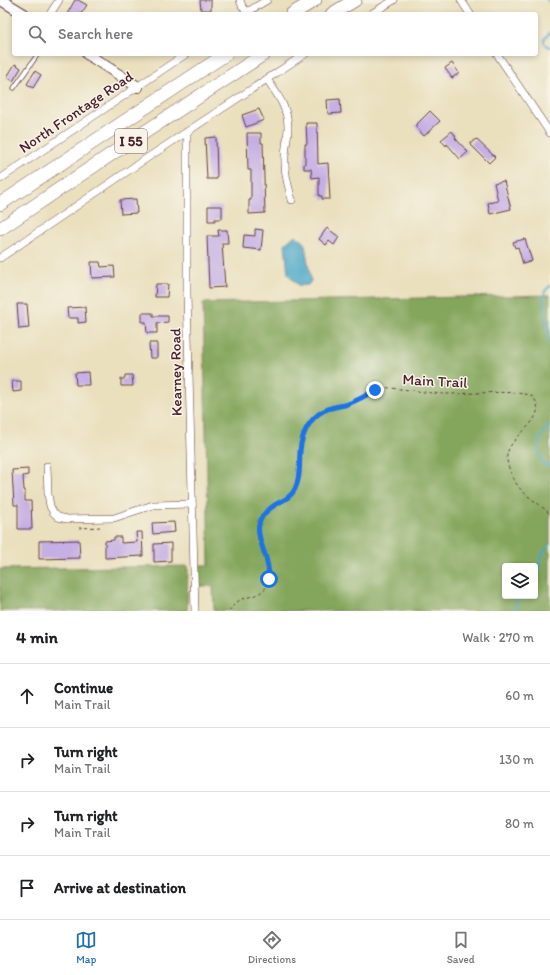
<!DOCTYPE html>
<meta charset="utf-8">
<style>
body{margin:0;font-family:Itim,sans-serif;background:#f6f6f6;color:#202124}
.controls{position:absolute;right:12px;bottom:12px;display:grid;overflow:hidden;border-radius:4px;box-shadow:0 2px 6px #0003}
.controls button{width:36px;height:36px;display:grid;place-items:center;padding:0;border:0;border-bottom:1px solid #e0e0e0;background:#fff;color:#202124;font:20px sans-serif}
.stop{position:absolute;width:12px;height:12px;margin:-9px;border:3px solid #1a73e8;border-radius:50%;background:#fff}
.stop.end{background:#1a73e8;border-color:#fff;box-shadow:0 1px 4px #0008}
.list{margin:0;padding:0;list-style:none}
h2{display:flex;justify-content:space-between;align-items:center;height:52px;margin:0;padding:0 16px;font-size:17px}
h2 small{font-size:13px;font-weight:400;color:#757577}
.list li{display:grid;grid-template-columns:26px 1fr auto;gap:12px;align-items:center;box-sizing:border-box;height:64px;padding:0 16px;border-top:1px solid #e0e0e0}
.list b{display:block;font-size:15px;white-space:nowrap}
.list p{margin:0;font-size:13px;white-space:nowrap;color:#757577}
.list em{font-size:13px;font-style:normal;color:#757577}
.icon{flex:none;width:22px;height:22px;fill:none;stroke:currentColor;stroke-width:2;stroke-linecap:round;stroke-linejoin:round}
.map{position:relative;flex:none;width:550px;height:611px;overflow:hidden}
.search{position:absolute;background:#fff;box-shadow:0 2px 6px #0003;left:12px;right:12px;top:12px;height:44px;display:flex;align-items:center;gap:10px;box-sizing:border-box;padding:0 14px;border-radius:4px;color:#757577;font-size:15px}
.sheet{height:308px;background:#fff}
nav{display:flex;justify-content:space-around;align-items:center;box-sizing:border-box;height:56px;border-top:1px solid #e0e0e0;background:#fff;font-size:11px;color:#757577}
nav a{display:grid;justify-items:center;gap:2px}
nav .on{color:#1f6fb2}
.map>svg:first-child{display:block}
</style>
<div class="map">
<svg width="550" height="611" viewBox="0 0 550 611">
<rect width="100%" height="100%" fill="#f7f3e8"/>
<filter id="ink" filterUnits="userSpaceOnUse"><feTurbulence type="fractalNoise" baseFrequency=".025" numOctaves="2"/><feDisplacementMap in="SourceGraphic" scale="8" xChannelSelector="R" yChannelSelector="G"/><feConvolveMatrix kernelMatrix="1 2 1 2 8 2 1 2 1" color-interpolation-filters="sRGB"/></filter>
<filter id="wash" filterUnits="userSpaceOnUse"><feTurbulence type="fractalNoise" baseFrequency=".012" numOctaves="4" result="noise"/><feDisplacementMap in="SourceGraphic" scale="16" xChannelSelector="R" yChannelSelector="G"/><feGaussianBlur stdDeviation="0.9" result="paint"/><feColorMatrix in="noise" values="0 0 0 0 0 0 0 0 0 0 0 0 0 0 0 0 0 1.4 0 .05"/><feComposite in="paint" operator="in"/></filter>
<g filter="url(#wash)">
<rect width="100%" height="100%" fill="#eae0be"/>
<!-- forest -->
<g fill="#84a65c" stroke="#676244" fill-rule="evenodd">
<path d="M550,295V611H214L213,586H199V565H209L203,303ZM505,566H535V596H505Z"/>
<path d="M188,566L187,611H0V569Z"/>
</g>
<!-- water -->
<path fill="#47a5c6" stroke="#486278" d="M295,235L303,241L305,245L311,281L308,285L299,286L288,274L285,244Z"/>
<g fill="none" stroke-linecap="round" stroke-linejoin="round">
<!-- stream -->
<g stroke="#47a5c6" stroke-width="2">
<path d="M547,0L550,1"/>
<path d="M550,32L545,38L544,42L547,46L550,47"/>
<path d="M550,286L545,291L543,299L550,346"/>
<path d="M550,424C547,429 541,435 540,440C536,450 540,464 550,467"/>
<path d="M535,583C542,568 536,556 550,545"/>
<path d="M514,611L517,601L523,596"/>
</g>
</g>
<g id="blocks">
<!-- building -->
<g fill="#c6afe4">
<path d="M75,0H78L87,5L81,14H67Z"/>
<path d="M200,0H211V10H201Z"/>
<path d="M452,63L459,73L452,78L445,68Z"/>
<path d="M15,64L21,68L13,81L7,77Z"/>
<path d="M35,71L41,75L33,88L27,84Z"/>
<path d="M340,99L341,113L328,114L327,100Z"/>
<path d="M259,109L264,120L246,127L242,115Z"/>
<path d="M430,111L440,121L424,136L415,126Z"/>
<path d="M306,123H317L318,164L328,163L330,199H322V196H319V177L312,178L311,169H304V164H305V144H307Z"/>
<path d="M452,131L456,137L455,138L468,152L460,159L447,144L446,146L441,140Z"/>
<path d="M247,133H261V143H263L265,213L249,214V200H251V170H248Z"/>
<path d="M216,137L217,179H207L205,138Z"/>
<path d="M476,139L495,157L489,163L470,144Z"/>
<path d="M504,181L511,209L490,214L488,203L498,201L494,183Z"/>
<path d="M136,199L137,213L121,214L120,200Z"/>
<path d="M208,206H222V219H215V221H208Z"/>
<path d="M327,228L339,237L334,245L329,241L326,245L319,239Z"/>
<path d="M255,229L263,230L261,250L243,248L244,235L255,236Z"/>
<path d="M218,230H227L228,243H222L225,287L209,288L207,236H219Z"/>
<path d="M525,239L532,261L523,264L518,247L515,248L513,242Z"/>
<path d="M91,262H100L101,267L114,266L115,277L92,278Z"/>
<path d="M156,284H168L167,297H155Z"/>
<path d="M17,304H27L29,328L19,329Z"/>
<path d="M85,307L86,322L78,323V318H68L67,308Z"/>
<path d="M142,313H153V316H168V322L157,323V333H147L146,322H142Z"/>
<path d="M149,343H157V358H150Z"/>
<path d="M88,372L89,385H76L75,373Z"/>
<path d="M125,375H132L133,386H121V379H125Z"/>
<path d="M12,381H21V391L13,392Z"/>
<path d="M28,469V475L23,476L24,490H25V501H31L32,529H18V505H14L12,470Z"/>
<path d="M174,522L175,532L153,534L152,523Z"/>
<path d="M136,532H142L143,556L105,558V541L114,540V537H121V543L137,542Z"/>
<path d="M79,540L80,558L39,559V541Z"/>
<path d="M171,543V561L154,562V544Z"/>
</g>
</g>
</g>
<g filter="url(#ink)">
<use href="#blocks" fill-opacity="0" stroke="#623c41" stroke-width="1"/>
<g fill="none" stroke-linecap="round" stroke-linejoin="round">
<!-- lane casing -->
<g stroke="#623c41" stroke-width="5">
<path id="lane" d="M14,88L38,54"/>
</g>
<!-- street casing -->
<g stroke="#623c41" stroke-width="8">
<g id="street">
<path d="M240,0L242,6L247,12"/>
<path d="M461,0L470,14"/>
<path d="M50,14L59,0"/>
<path d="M244,14L267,0"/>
<path d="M371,14L394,0"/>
<path d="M497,54L550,133"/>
<path d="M267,79C277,94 288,108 288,127C288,139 284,151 285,164C285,177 289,188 292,200"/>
<path d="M187,132V294L195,611"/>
<path d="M0,179L186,54"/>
<path d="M0,258L138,164L305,54"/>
<path d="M47,466L48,494L50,506L53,512L58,517L67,519L114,518L153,505L192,504"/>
</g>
</g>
<!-- secondary casing -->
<g stroke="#623c41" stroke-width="12">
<g id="secondary">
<path d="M1,0L24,14"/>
<path d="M87,54L138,87"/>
</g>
</g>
<!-- highway casing -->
<g stroke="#623c41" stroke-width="14">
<g id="highway">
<path d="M292,14L315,0"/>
<path d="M332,14L355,0"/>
<path d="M0,204L226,54"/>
<path d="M0,229L110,155L264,54"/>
</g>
</g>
<!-- path -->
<g stroke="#623c41" stroke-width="1" stroke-dasharray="3 3" stroke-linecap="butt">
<path d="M79,528L101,527"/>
<path d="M229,611C232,607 235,603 240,600C249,596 261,596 267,586C278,567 255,547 258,527C261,504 287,506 295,489C303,473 297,452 304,434C316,405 331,411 355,401C364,397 373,389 383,388C389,387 395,389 401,389C418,391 434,394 450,394C465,394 524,389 533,397C550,418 514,433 508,451C504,460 511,474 516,483C523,495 539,503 550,514"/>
</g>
<!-- lane -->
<use href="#lane" stroke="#fff" stroke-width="3.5"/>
<!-- street -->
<use href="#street" stroke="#fff" stroke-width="7"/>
<!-- secondary -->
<use href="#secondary" stroke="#fff" stroke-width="10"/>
<!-- highway -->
<use href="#highway" stroke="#fff" stroke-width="13"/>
</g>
</g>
<g fill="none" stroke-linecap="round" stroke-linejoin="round" filter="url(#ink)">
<!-- route -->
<path stroke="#1a73e8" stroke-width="5" d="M269,579C269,572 268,565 266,558C260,539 250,522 272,507C280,501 290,499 295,489C302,475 298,458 301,444C304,429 313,414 328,409C333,407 339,406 345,405C356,401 366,396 375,390"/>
</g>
<g text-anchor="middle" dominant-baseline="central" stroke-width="3" stroke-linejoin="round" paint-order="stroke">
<!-- shield labels -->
<rect fill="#f7f3e8" stroke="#7e5f64" stroke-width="1" x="115" y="129" width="32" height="24" rx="3"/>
<g font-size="14" font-weight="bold" fill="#4a1f2b">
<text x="131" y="141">I 55</text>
</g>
<!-- street labels -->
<g font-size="15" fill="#4a1f2b" stroke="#f7f3e8">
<text transform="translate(76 112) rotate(-34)">North Frontage Road</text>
<text transform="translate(176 372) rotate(-91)">Kearney Road</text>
<text transform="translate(435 381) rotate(3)">Main Trail</text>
</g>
</g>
</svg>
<div class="controls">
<button><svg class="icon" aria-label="layers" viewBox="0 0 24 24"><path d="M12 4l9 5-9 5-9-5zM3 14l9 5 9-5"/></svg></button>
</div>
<div class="stop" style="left:269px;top:579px"></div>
<div class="stop end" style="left:375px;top:390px"></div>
<div class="search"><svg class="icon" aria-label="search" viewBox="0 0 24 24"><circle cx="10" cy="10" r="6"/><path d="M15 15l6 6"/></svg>Search here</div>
</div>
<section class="sheet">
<h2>4 min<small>Walk · 270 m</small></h2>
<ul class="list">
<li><svg class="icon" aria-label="ahead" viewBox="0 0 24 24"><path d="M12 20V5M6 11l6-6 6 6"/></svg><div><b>Continue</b><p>Main Trail</p></div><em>60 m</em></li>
<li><svg class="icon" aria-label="right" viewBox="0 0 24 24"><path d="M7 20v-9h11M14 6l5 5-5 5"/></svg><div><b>Turn right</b><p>Main Trail</p></div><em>130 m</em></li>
<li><svg class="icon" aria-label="right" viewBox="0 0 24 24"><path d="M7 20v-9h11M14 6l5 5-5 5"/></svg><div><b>Turn right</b><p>Main Trail</p></div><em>80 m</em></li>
<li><svg class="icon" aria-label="arrive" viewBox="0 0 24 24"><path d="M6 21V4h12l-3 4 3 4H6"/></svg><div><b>Arrive at destination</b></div></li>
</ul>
</section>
<nav>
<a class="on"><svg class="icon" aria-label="map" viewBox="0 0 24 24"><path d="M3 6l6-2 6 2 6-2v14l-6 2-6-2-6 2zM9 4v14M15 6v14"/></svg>Map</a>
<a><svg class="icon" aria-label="directions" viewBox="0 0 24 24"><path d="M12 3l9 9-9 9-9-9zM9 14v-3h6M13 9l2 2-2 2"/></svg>Directions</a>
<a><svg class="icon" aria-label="saved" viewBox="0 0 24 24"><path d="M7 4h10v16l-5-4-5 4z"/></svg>Saved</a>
</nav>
